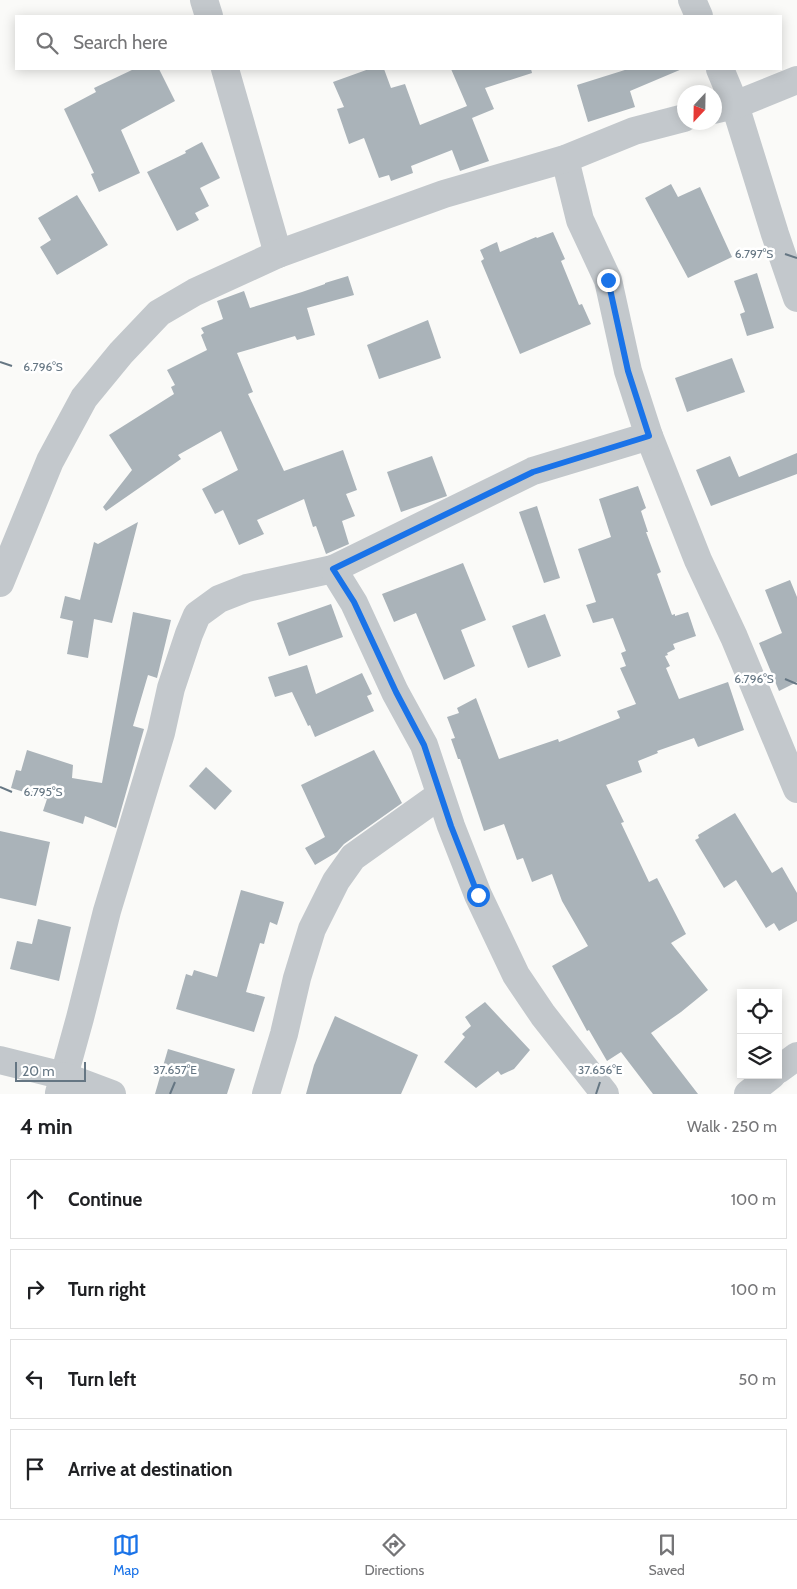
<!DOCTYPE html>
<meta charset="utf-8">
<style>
body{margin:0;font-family:Cabin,sans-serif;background:#f2f2f2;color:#202124}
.controls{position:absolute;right:15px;bottom:15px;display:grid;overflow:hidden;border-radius:0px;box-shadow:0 2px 12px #0003}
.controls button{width:45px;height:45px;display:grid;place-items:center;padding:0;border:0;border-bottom:1px solid #e0e0e0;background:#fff;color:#202124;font:25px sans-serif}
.compass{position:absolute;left:677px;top:85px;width:45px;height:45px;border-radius:50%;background:#fff;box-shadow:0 2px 12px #0003;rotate:202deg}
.scale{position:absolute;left:15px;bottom:12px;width:71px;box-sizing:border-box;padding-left:5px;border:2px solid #657683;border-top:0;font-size:14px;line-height:18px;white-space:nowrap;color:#657683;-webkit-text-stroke:4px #fff;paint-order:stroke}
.stop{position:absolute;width:15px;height:15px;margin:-11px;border:4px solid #1a73e8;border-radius:50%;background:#fff}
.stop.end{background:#1a73e8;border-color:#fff;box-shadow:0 1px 5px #0008}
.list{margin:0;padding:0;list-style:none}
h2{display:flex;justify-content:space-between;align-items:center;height:65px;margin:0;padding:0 20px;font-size:21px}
h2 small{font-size:16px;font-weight:400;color:#757577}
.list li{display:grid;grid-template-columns:32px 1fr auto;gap:15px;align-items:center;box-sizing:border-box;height:80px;margin:0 10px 10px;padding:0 10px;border:1px solid #e0e0e0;border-radius:0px}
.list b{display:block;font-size:19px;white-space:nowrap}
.list em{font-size:16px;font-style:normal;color:#757577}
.icon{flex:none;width:28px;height:28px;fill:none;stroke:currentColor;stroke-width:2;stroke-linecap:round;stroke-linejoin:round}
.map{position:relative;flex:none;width:797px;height:1094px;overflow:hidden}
.search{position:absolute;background:#fff;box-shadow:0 2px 12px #0003;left:15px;right:15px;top:15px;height:55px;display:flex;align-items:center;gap:12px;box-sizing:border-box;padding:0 18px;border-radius:0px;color:#757577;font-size:19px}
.sheet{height:425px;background:#fff}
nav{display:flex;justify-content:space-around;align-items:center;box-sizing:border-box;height:70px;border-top:1px solid #e0e0e0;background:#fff;font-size:14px;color:#757577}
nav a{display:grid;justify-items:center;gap:2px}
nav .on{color:#1a73e8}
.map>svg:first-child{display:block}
</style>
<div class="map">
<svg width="797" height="1094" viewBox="0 0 797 1094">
<rect width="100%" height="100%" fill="#fafaf8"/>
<!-- building -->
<g fill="#aab3b9">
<path d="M134,69H159L175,101L121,130L140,173L99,192L91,174L94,173L64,109L96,92L94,88Z"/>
<path d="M369,69H384L391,88L405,84L420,125L467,106L451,69H531L532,73L485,88L494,109L472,118L489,161L460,171L452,150L411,166L413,173L391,181L389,175L379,178L364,138L349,144L337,109L344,107L333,82Z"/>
<path d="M628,69H682L630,91L635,107L588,122L577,85Z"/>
<path d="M202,142L220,178L200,188L209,206L195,213L199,220L177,231L147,172L186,153L185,151Z"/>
<path d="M671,184L678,197L700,187L732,257L688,278L645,198Z"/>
<path d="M77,195L108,245L57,275L40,247L51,240L38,218Z"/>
<path d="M553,232L565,259L561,261L579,305L582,304L591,324L520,354L481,261L484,259L480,250L497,242L500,252L536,237L537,238Z"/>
<path d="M757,273L774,328L747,336L740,314L745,312L734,281Z"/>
<path d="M348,276L354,295L307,308L315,335L297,340L295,336L237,353L253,392L248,394L284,471L343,450L357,490L346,494L355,516L342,521L349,544L326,554L316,526L313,527L304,499L257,520L264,534L239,545L223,510L215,514L202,489L238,470L221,431L178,455L181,459L106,511L103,507L132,470L109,435L174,394L171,387L175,385L167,370L207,350L201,335L204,333L201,328L223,319L217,301L244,291L250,308L302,292L325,284V283Z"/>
<path d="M428,320L441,358L379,379L367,345Z"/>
<path d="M732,358L745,392L687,412L675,378Z"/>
<path d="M797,453V474L711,506L696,470L730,456L739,477Z"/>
<path d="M432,456L447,496L401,512L387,472Z"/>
<path d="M638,486L646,508L641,511L648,532H646L661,572L657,574L672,615L675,614V616L688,612L696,636L673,644L675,649L667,653L668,655L665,656L670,666L666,668L679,699L728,682L744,730L698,747L694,738L657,751L658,753L638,761L642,772L606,785L624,822L621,823L649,882L657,878L686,934L671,943L708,990L681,1012L651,1033L698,1094H653L621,1052L607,1061L589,1030L587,1031L552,966L588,946L562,901L552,874L532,882L523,858L517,860L504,824L484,831L460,759H458L451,739L455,738L447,717L459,713L457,708L476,698L499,759L558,739L559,742L620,718L617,711L636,704L620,668L626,666L621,653L626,651L613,618L593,623L586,605L596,602L578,549L611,537L599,499Z"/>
<path d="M537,506L560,578L544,583L519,512Z"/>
<path d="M138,522L112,623L94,619L88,658L67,654L73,621L60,618L65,596L80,600L94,542L98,544Z"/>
<path d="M463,563L486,620L461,630L475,666L444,680L416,613L394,622L382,594Z"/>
<path d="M790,580L797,597V682L779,691L759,643L782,633L765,590Z"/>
<path d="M331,604L343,637L289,656L277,623Z"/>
<path d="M133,612L171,620L157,678L148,675L133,726L144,729L116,828L85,816L83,824L43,811L47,799L11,788L16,770L21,771L27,750L73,765L72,778L102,783Z"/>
<path d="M545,614L561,656L528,668L512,626Z"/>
<path d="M307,665L316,694L362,673L372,694L367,696L374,711L315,737L310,725L308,726L292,692L275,697L268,677Z"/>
<path d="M374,750L402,803L344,844L337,852L315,865L305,848L325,837L301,785Z"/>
<path d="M206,767L232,791L215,810L189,786Z"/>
<path d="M735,813L772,873L782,867L797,893V921L779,931L774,923L766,928L736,880L724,888L695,840L699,838L698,835Z"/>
<path d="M0,831L50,842L36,906L0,898Z"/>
<path d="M241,890L284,902L277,925L270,922L264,944L260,943L246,992L265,997L254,1032L176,1009L186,974L192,976L194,970L217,977Z"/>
<path d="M38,919L71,927L59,981L10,969L17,941L32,944Z"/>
<path d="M485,1002L530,1050L514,1069L501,1075L498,1071L476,1088L444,1062L465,1037L462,1034L471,1026L465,1017Z"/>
<path d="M335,1016L418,1055L401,1094H306L314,1065Z"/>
<path d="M168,1049L235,1069L227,1094H155Z"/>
</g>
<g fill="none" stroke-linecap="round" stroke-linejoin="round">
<!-- street -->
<g stroke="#c3c8cc" stroke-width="28">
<path d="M204,0L209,16"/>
<path d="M692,0L699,16"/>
<path d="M225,69L278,254"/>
<path d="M720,69L735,105L775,234L797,298"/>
<path d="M714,110L735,105L797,80"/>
<path d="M565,159L580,220L608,280L628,371L649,436L698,560L734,637L797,789"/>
<path d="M0,583L50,461L84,398L121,353L159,313L195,292L278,254L444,194L565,159L634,131L684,118"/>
<path d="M0,1060L64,1076L80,1018L107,911L161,733L171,688L189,634L197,615L219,599L247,588L333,569"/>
<path d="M778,1070L797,1056"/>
<path d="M59,1093L64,1076L112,1094"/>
<path d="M266,1094L284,1034L297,978L312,929L336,881L353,857L440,795"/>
<path d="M605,1094L543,1015L516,975L478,895L451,826L424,745L395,692L354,603L333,569L533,471L649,436"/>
<path d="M748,1094L772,1075"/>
</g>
</g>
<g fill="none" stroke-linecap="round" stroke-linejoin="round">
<!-- route -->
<path stroke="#1a73e8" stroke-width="6" d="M478,895L451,826L424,745L396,692L354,602L333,569L533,472L649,436L628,371L608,280"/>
</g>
<!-- ticks -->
<path fill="none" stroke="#657683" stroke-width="2" d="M785,254L797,258M0,362L12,366M785,679L797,684M0,787L12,792M170,1094L175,1082M596,1094L600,1082"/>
<g font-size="12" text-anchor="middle" fill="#657683" stroke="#fff" stroke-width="5" stroke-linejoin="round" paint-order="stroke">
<text x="754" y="258">6.797°S</text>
<text x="43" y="371">6.796°S</text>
<text x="754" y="683">6.796°S</text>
<text x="43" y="796">6.795°S</text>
<text x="175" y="1074">37.657°E</text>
<text x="600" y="1074">37.656°E</text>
</g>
</svg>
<div class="controls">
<button><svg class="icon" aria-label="locate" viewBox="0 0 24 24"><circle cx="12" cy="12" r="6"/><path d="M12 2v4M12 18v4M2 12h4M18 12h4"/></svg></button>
<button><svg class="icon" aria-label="layers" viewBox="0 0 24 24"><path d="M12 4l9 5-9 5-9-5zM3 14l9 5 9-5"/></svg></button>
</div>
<svg class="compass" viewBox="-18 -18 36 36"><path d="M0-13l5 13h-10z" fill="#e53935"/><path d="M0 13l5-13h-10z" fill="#757577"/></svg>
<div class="scale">20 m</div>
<div class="stop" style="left:478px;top:895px"></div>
<div class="stop end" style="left:608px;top:280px"></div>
<div class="search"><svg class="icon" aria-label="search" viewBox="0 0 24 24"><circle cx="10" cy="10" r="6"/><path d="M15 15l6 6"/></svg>Search here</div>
</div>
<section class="sheet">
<h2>4 min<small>Walk · 250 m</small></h2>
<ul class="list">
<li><svg class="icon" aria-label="ahead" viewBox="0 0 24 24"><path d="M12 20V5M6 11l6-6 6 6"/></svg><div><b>Continue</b></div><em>100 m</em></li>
<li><svg class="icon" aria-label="right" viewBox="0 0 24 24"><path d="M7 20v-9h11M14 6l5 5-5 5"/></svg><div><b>Turn right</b></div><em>100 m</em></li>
<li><svg class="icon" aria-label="left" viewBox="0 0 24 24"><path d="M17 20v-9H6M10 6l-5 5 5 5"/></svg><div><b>Turn left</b></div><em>50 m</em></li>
<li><svg class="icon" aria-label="arrive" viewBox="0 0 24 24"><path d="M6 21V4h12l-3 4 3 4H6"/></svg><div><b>Arrive at destination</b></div></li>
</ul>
</section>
<nav>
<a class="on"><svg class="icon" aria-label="map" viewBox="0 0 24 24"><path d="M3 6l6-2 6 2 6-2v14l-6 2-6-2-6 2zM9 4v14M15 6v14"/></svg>Map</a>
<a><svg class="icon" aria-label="directions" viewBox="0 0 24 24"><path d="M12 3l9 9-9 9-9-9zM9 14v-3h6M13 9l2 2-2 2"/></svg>Directions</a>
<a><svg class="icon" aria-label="saved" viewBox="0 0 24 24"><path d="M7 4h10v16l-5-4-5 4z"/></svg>Saved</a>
</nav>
